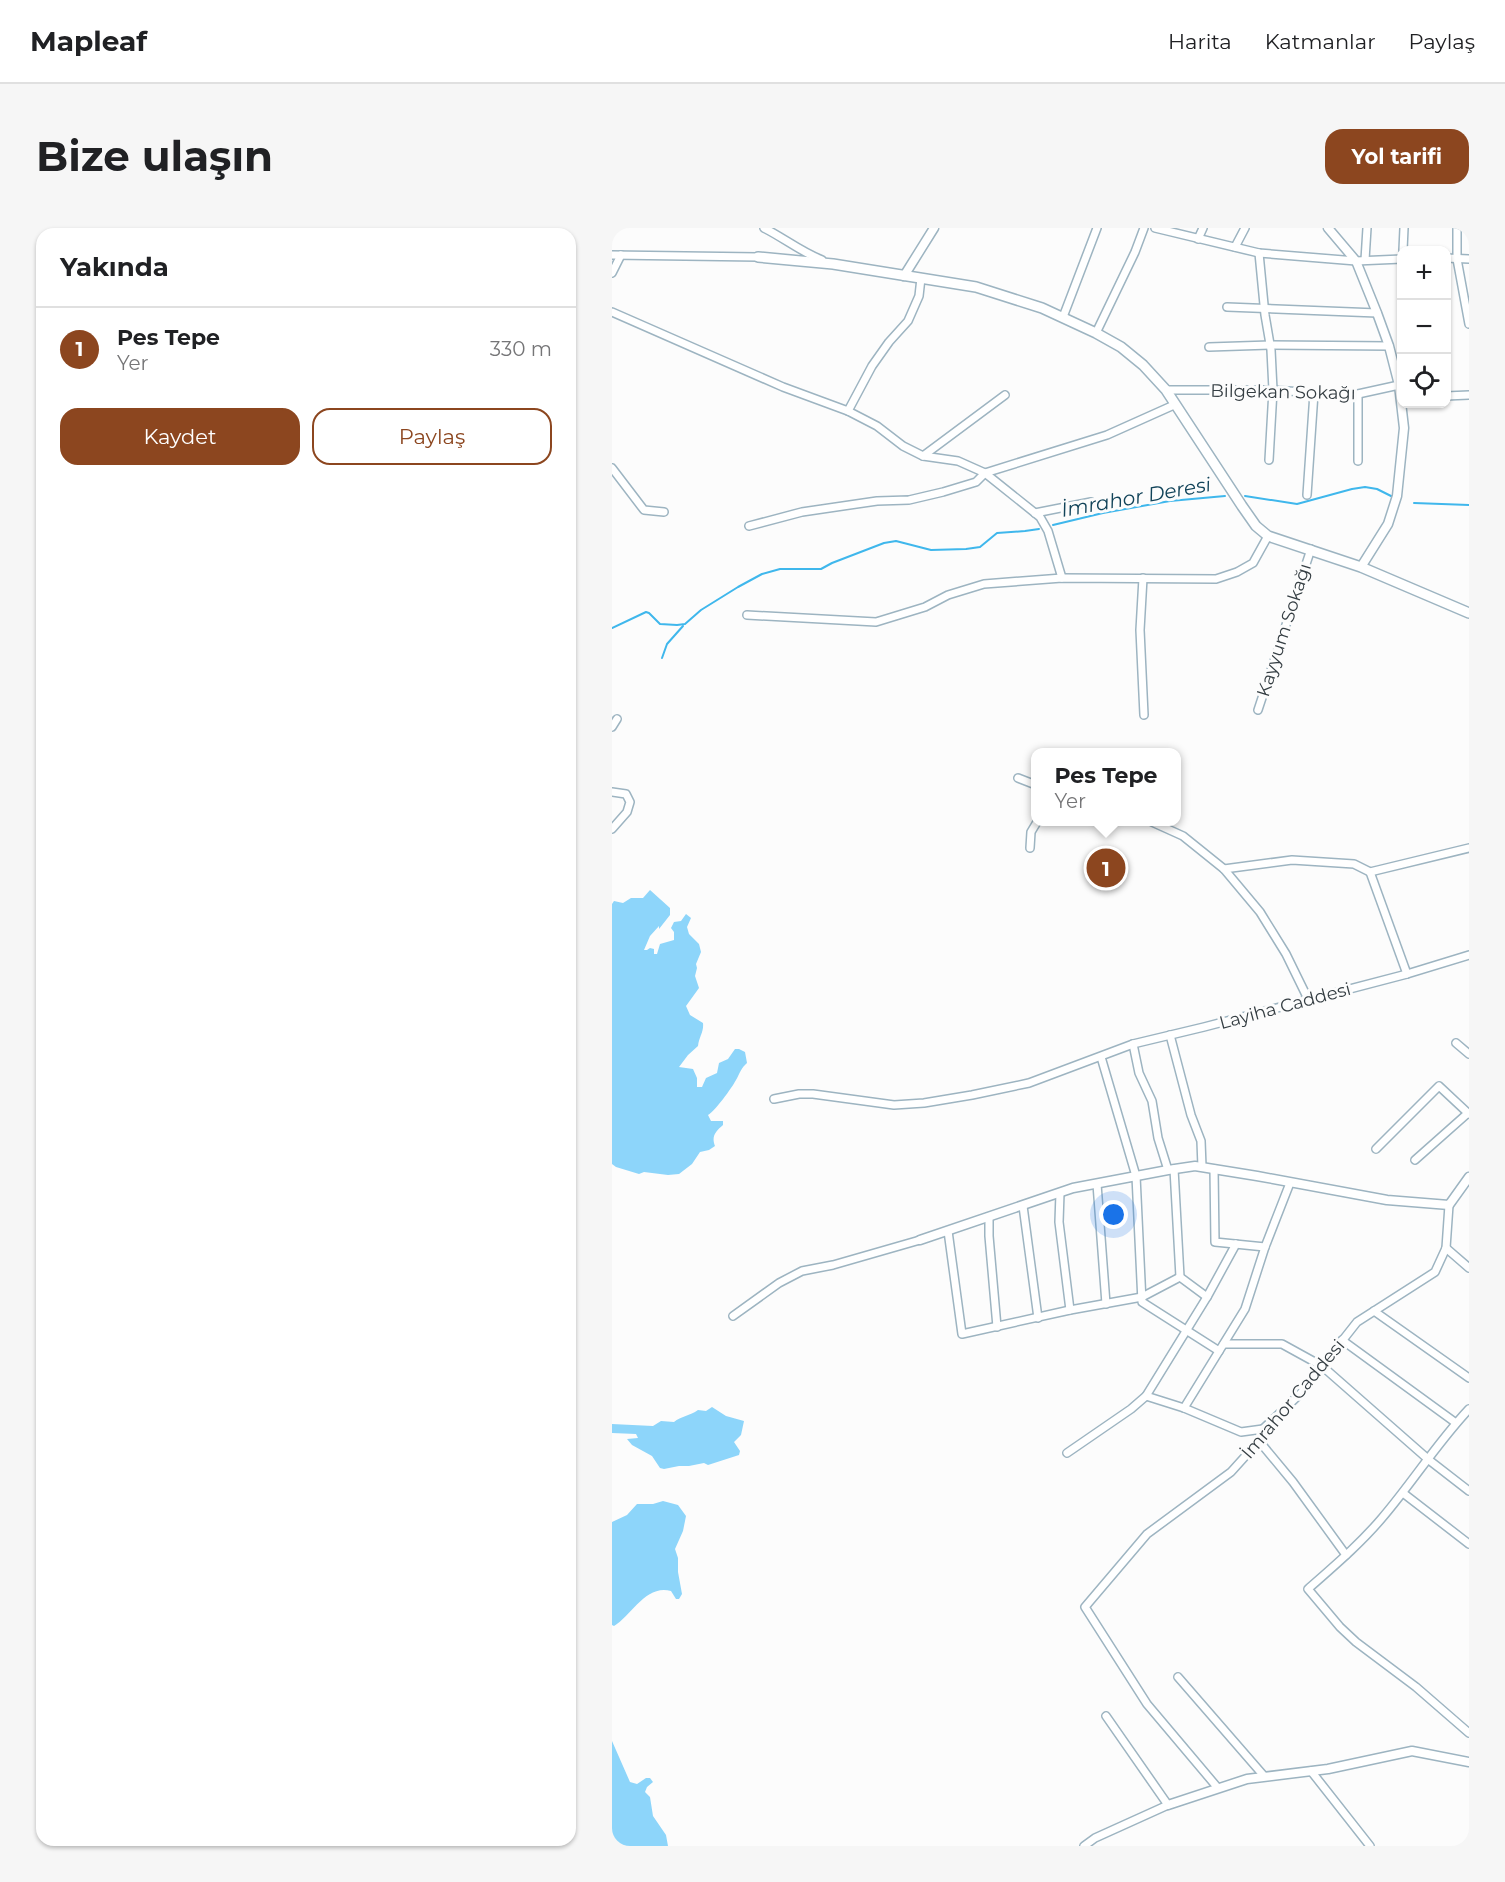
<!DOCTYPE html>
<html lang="tr">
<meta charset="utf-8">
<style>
body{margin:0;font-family:Montserrat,sans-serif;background:#f6f6f6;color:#202124}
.controls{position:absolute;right:18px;top:18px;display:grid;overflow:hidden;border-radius:12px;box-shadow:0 2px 4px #0004}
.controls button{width:54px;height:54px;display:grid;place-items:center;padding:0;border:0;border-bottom:2px solid #e0e0e0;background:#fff;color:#202124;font:30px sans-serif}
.you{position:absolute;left:502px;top:987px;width:21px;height:21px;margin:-15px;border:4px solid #fff;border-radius:50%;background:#1a73e8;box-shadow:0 0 0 9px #1a73e833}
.badge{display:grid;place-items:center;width:39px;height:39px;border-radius:50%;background:#8c461f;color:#fff;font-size:20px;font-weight:700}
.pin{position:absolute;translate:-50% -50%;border:3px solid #fff;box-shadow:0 2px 6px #0006}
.popup{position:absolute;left:419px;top:520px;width:150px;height:78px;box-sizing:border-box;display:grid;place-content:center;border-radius:12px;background:#fff;filter:drop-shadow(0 2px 4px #0005);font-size:20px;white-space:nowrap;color:#757577}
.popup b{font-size:22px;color:#202124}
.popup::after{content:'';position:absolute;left:50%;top:100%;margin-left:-12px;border:12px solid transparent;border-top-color:#fff}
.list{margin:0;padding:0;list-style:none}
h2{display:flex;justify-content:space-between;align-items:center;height:78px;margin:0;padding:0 24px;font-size:26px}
h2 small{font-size:20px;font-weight:400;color:#757577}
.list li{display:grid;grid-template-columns:39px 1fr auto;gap:18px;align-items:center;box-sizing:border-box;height:84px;padding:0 24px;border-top:2px solid #e0e0e0}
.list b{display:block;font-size:22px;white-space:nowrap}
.list p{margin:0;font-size:20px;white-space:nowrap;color:#757577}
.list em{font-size:20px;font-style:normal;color:#757577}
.actions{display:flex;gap:12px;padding:18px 24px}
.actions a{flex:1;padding:14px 0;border:2px solid #8c461f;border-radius:18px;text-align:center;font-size:21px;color:#8c461f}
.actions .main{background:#8c461f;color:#fff}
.icon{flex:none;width:33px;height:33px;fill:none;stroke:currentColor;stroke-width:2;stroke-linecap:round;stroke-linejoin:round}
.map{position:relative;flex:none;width:857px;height:1618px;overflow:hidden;border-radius:18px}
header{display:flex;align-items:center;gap:36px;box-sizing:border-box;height:84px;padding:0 30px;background:#fff;border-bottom:2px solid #e0e0e0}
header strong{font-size:28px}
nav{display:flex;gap:33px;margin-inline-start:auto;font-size:21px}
.intro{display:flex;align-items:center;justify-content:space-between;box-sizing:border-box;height:144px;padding:0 36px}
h1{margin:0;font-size:42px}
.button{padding:15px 27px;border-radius:18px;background:#8c461f;color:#fff;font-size:21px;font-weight:700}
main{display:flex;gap:36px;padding:0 36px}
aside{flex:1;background:#fff;border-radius:18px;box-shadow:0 2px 4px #0004}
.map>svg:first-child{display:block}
</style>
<header>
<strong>Mapleaf</strong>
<nav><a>Harita</a><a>Katmanlar</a><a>Paylaş</a></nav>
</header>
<div class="intro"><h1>Bize ulaşın</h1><a class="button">Yol tarifi</a></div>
<main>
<aside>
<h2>Yakında<small></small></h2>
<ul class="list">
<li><span class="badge">1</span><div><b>Pes Tepe</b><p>Yer</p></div><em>330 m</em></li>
</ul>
<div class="actions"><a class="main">Kaydet</a><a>Paylaş</a></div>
</aside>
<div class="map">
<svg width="857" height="1618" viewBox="0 0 857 1618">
<rect width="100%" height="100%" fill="#fcfcfc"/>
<!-- green -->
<g fill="#8dd5fa">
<path d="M38,662L58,680V687L47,701V698L38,708L32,722H35L38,720L42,721V726H45L48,716L62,712V704L59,700L62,694L69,693L74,686L79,690L75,699L77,706L87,716L89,724L84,736L85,740L83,748L87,760L74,778L78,787L91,795C92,804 87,809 86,818L76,827L67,839L81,841L85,850V859H90L94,850L105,845L107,835L116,831L123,821H127L133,824L135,835C129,840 128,845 124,852C119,861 104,882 96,887L99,893H111V897C104,903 99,908 103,918L97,922L88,924L80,936L67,946L56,947L32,944L27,946L4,939L0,936V676L2,673L11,675L19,670H31Z"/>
<path d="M100,1179L114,1188L132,1193L129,1207L122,1214L128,1223L127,1227L96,1237L92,1235L77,1238H67L52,1241L48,1240L40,1228L20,1217L15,1211L26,1210L24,1206L0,1205V1196L41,1198L49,1193L62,1194C69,1188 78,1188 86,1182L94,1183Z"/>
<path d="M51,1273L66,1277L74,1288L71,1303L63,1321L66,1330V1344L70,1366L67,1371H64L59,1363C34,1356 20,1387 2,1398L0,1397V1294L15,1287L25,1276H41Z"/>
<path d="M0,1513L18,1554L25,1556L34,1550H38L41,1554L35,1559L33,1564L38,1569L41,1588L54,1607L56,1618H0Z"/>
</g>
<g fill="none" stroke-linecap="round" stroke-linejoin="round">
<!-- stream -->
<g stroke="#3fb7ec" stroke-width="2">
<path d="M633,268L685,276L740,261L753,259L765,261L781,269"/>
<path d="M802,275L857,277"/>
<path d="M441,297L491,285L558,273L613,268"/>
<path d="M0,400L34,384L37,385L48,396L65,397L73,396L89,382L126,359L150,346L168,341H209L220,335L272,315L284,313L319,322L354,321L368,319L385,305L413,303L427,301"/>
<path d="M50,430L55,416L71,398"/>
</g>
<!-- minor casing -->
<g stroke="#9db4c1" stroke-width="10">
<g id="minor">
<path d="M152,0C172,10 189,24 210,32"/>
<path d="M543,0L647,25L744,33L790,31"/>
<path d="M845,0V31L857,96"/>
<path d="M586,11L591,0"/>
<path d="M623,19L633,0"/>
<path d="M791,22L792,0"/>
<path d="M647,25L653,87L659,122L661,162L657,232"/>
<path d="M0,27L146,29"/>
<path d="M834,30L857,31"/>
<path d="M753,32L755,0"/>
<path d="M0,45L9,27"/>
<path d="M615,79L765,85"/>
<path d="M0,84L171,159L236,183L265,198L291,218L311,228L346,233L373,245L428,289L436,303L450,350"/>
<path d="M451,89L485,0"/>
<path d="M484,105L523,24L532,0"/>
<path d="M597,119L658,117L777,118"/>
<path d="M554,162H661L735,167L746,166L787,157"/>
<path d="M834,168L857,167"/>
<path d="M236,183L260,138L277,114L296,93L307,68L309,50"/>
<path d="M311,228L393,167"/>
<path d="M746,233V166"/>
<path d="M0,240L32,282L52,284"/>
<path d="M695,267L702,165"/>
<path d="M423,285L479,274"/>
<path d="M137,298L190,284L265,273L297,272L331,264L364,254L373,245L495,207L562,177"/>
<path d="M531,350L528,402L532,487"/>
<path d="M135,387L264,394L313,379L336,367L372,356L450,350L604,351L625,344L641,335L656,308"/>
<path d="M646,482L699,321"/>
<path d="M0,499L5,491"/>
<path d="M406,550L424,557"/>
<path d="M0,564L14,566L18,574L15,584L0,601"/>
<path d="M540,594L571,608L612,641L648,684L674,726L696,771"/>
<path d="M418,620L419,604L425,594"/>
<path d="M612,641L680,632L742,636L758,644L857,620"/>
<path d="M758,644L795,746"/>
<path d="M558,807L579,887L589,913L590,939"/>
<path d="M844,815L857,826"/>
<path d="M521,816L527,845L540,873L546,910L556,942"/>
<path d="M489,829L524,948L530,1074L607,1123"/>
<path d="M162,871L187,866H201L282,877L312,875L360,867L417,855L521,816L592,799L795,746L857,727"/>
<path d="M764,921L827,858L857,886"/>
<path d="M803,932L856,885"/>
<path d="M562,941L568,1049L595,1069"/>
<path d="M602,941L603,1014L653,1019"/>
<path d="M485,956L494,1076"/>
<path d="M448,965L447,994L458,1082"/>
<path d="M411,978L426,1090"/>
<path d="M377,990V1008L385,1099"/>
<path d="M336,1003L350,1106L458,1082L530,1069L568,1049"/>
<path d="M834,1020L857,1040"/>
<path d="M762,1083L857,1150"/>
<path d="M121,1088L167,1055L190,1043L221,1037L308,1012"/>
<path d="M730,1112L844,1195"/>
<path d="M612,1116H670L710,1138L817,1232L857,1263"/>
<path d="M534,1168L572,1180L629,1204L651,1201"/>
<path d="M572,1180L633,1081L653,1019L678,955"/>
<path d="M857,1181C825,1215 800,1255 770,1290C748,1316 722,1338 696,1361L728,1399L744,1414L804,1459L857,1505"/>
<path d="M647,1213L681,1254L734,1327"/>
<path d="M455,1225L519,1181L534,1168L595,1069L624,1016"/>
<path d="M791,1265L857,1316"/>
<path d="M566,1449L652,1548"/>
<path d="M699,1543L758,1618"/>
<path d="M605,1559L535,1476L473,1379L535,1306L619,1244L647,1213L651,1201L689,1165L745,1094L823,1044L834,1020L837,977"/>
<path d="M472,1618L483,1610L556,1577L494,1488"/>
</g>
</g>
<!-- tertiary casing -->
<g stroke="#9db4c1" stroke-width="11">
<g id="tertiary">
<path d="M716,0L744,33L765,85L777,118L787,157L792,200L785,268L776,296L749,339"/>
<path d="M292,48L322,0"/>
<path d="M308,1012L461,960L556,942L583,938L645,948L775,972L837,977L857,949"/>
<path d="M556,1577L635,1551L716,1541L800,1523L857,1534"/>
</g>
</g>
<!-- secondary casing -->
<g stroke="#9db4c1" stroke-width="12">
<path id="secondary" d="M146,29L221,36L364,59L430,80L484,105L509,119L531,137L554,162L630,278L644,298L656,308L749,339L857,385"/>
</g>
<!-- minor -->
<use href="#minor" stroke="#fff" stroke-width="7"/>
<!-- tertiary -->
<use href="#tertiary" stroke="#fff" stroke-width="8"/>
<!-- secondary -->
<use href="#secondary" stroke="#fff" stroke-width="9"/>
</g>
<g text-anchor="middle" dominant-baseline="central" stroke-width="6" stroke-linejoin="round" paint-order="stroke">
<!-- street labels -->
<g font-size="18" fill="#353e43" stroke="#fcfcfc">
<text transform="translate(671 164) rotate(1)">Bilgekan Sokağı</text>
<text transform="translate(672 402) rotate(-72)">Kayyum Sokağı</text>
<text transform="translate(673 778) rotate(-15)">Layiha Caddesi</text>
<text transform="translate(681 1171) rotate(-50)">İmrahor Caddesi</text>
</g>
<!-- water labels -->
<g font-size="20" font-style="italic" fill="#114359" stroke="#fcfcfc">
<text transform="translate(524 269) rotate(-10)">İmrahor Deresi</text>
</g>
</g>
</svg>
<div class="controls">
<button>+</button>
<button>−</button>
<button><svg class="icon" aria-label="locate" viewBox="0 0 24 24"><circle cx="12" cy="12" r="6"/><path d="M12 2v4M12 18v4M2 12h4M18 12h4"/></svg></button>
</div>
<div class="you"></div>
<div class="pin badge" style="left:494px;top:640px">1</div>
<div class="popup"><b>Pes Tepe</b>Yer</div>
</div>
</main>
